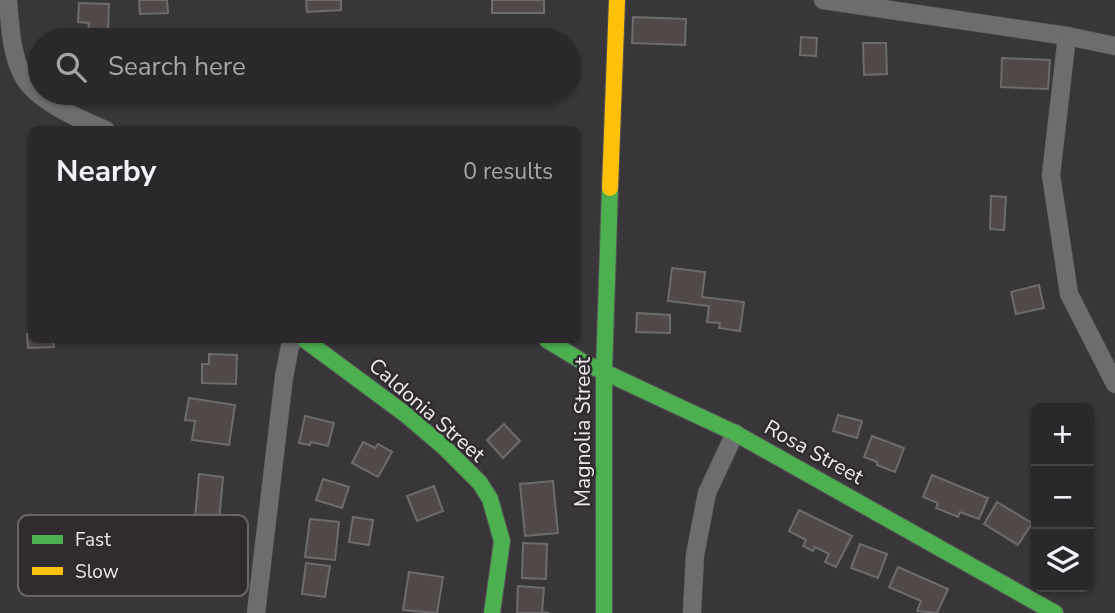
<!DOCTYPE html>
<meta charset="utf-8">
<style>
body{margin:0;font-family:"Nunito Sans",sans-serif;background:#323032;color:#f1f3f6}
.controls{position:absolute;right:21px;bottom:21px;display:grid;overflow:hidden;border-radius:10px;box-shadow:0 2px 5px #0004}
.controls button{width:63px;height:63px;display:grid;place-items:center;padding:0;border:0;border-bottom:2px solid #464447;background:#2a282a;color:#f1f3f6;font:35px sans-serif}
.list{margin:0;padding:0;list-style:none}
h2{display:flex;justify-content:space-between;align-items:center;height:91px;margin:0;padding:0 28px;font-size:30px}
h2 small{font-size:23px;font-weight:400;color:#a5a6a8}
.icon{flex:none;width:38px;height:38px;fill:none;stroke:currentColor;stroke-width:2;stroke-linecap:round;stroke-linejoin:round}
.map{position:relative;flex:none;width:1115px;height:613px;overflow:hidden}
.search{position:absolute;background:#2a282a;box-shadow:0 2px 5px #0004;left:28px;top:28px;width:553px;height:77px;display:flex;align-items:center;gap:18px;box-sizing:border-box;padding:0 24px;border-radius:38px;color:#a5a6a8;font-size:26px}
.panel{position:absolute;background:#2a282a;box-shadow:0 2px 5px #0004;left:28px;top:126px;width:553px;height:217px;border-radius:10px}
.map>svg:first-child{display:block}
</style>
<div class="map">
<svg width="1115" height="613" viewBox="0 0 1115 613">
<rect width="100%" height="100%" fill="#383638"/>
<!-- building -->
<g fill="#504948" stroke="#6d6b6b" stroke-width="2">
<path d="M139,0H167L168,13L140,14Z"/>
<path d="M306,0H341V10L307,12Z"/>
<rect x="492" y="0" width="52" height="13"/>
<path d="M79,3L109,4L108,32H88L89,23L78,22Z"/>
<path d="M633,17L686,19L685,45L632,43Z"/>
<path d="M801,37L817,38L816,56L800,55Z"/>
<path d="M863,43H886L887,74L864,75Z"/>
<path d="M1002,58L1050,60L1048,89L1001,87Z"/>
<path d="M991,196L1006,197L1004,230L990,229Z"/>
<path d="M672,268L705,272L702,297L744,302L740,331L719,328L720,323L707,322L709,306L668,301Z"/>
<path d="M1039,285L1044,308L1016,314L1011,292Z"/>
<path d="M30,309L32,340H53L54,347L28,348L27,334H31Z"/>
<path d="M637,313L670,315V333L636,332Z"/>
<path d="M209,354L237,355L236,384L202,383V364H209Z"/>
<path d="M189,398L235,405L229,445L192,440L195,421L185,420Z"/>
<path d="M838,415L862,421L857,438L833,431Z"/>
<path d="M305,416L334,423L328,446L311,442L310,445L299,443Z"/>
<path d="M504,424L520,441L503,458L487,440Z"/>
<path d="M872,436L904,448L895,472L877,465V462L864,457Z"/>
<path d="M363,442L375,448L378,444L392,452L378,477L352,463Z"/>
<path d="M199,474L223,477L219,522L195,519Z"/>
<path d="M932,475L988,498L979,519L960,512L958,517L936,508L938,503L923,497Z"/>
<path d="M323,479L349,487L342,508L316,500Z"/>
<path d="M553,481L558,533L525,536L520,484Z"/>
<path d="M434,486L443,511L417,521L407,496Z"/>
<path d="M997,502L1032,523L1018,545L984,524Z"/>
<path d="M799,510L852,536L836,567L825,562L829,554L815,547L813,551L803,546L806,540L789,531Z"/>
<path d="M353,517L373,520L369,545L349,542Z"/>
<path d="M310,519L339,522L335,560L305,557Z"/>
<path d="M523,543L547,544L546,579L522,578Z"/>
<path d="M860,544L887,554L878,578L851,568Z"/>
<path d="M306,563L330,566L325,597L302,594Z"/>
<path d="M898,567L948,589L937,613L917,611L921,601L889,587Z"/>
<path d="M409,572L443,577L437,613L403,610Z"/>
<path d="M518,586L544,588L542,612L549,613H517Z"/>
</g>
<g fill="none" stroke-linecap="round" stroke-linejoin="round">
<!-- street casing -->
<g stroke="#555254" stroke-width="19">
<g id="street">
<path d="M8,0C10,25 11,54 23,76C36,101 81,120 106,130"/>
<path d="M823,0L1067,36L1115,46"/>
<path d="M1067,36L1051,175L1069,294L1115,384"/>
<path d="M256,613L284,377L290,346L294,340"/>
<path d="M692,613L695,555L707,493L735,433"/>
</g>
</g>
<!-- fast casing -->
<g stroke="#555254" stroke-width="18">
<g id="fast">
<path d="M305,340L405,414L446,449L480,483L490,499L502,541L492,613"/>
<path d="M547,340L583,362L735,433L1055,613"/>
<path d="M604,613V371L610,188"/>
</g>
</g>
<!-- slow casing -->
<g stroke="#555254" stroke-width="18">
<path id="slow" d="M610,188L617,0"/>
</g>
<!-- street -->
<use href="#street" stroke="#6e6c6e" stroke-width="18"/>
<!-- fast -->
<use href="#fast" stroke="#4caf50" stroke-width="16"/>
<!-- slow -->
<use href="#slow" stroke="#ffc107" stroke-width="16"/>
</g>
<g text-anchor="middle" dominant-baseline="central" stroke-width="5" stroke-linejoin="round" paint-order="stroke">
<!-- street labels -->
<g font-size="21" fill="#ece8eb" stroke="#2f2b2f">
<text transform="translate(427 410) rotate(41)">Caldonia Street</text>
<text transform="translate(583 432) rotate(-90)">Magnolia Street</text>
<text transform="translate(814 452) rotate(29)">Rosa Street</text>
</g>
</g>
<!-- legend -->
<rect x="18" y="515" width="230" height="81" rx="10" fill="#2f2b2f" stroke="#686467" stroke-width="2"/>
<rect x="32" y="535" width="31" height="9" fill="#4caf50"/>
<rect x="32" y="567" width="31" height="8" fill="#ffc107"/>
<g font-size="19" fill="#ece8eb">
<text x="75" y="546">Fast</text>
<text x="75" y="578">Slow</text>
</g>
</svg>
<div class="controls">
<button>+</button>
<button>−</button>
<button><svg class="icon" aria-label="layers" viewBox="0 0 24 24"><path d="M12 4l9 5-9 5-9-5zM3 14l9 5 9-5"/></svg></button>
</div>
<div class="search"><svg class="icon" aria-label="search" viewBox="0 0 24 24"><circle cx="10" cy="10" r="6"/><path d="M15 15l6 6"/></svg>Search here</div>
<section class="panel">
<h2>Nearby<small>0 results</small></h2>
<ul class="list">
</ul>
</section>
</div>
